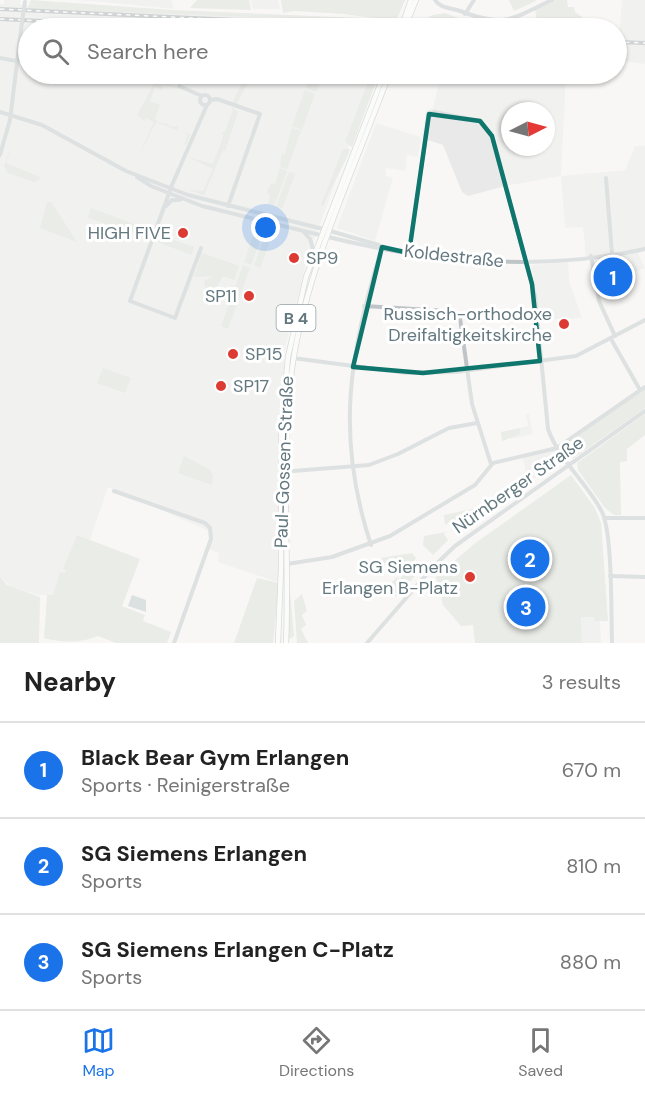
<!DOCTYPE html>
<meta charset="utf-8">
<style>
body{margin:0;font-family:"DM Sans",sans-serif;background:#f6f6f6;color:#222}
.compass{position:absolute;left:501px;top:102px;width:54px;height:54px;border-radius:50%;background:#fff;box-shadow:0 2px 4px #0004;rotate:84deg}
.you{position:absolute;left:266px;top:228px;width:21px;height:21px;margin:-15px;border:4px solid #fff;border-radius:50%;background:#1a73e8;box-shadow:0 0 0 9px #1a73e833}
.badge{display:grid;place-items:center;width:39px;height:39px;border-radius:50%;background:#1a73e8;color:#fff;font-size:20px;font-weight:700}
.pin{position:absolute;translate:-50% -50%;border:3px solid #fff;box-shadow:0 2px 6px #0006}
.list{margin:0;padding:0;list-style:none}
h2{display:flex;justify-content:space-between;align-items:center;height:78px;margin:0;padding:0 24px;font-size:26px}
h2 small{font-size:20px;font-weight:400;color:#767676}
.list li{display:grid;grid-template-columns:39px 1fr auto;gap:18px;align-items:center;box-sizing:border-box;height:96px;padding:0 24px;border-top:2px solid #e0e0e0}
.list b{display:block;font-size:22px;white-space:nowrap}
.list p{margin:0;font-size:20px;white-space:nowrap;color:#767676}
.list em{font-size:20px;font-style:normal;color:#767676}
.icon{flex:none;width:33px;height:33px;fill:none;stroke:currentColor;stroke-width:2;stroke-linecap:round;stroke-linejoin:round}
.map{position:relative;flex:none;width:645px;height:643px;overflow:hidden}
.search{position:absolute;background:#fff;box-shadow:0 2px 4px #0004;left:18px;right:18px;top:18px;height:66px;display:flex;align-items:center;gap:15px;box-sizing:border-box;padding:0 21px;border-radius:33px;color:#767676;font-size:22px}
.sheet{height:366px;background:#fff}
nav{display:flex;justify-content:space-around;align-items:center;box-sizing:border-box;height:84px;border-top:2px solid #e0e0e0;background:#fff;font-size:16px;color:#767676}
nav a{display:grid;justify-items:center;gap:3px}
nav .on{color:#1a73e8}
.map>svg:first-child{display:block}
</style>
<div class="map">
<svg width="645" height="643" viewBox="0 0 645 643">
<rect width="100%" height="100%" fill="#f8f7f5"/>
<!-- built -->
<g fill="#e9e9e9" fill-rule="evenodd">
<path d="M4,0H30H20V4L42,9L155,12L486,28H28V74H375L307,260L284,352L283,582L274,581L218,562L219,553L210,550L211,534L207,530L108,487L90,540L77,535L64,569L66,570L65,573L60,572L53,595H38L10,586L0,577V4H4Z"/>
<path d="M69,0H171L174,9L92,1Z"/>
<path d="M251,0H278L280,9H253Z"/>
<path d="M622,0H645V64L617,60Z"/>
<path d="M441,74H566L561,176L625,170L635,146H645V250L638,253L645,268L620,279L610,255L586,257L583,227L565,228L561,176L505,186L468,196L462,192L443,145L422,138L426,110L433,108ZM510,111H546V147H510Z"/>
<path d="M376,123L421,137L418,157L407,155L405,171L386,168V176L393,178L375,241L337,228Z"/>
<path d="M568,262L570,284L582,318L540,320L531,267L533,265Z"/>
<path d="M529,414L533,434L510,439V436L520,434V428L528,426L526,415Z"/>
<path d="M557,448L564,458L529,482L522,456Z"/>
<path d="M581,617H595L600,621L601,643H582Z"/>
</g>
<!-- green -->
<g fill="#d9ddd5">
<path d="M31,0L172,10L383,19L395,22L42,9L28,8Z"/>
<path d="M197,0H249L251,10L190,8Z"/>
<path d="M281,0H405L396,21L344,14L294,11L283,13Z"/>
<path d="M509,0H535L536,1L514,11Z"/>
<path d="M555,0H567L568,7H574L575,12L582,17V28L538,27L535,9Z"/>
<path d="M445,13L472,23H496L499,28L415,24L433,15Z"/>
<path d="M246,74H252L237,104L233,102Z"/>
<path d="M311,74H323L316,92L306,88Z"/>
<path d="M371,74H379L352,147L345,142Z"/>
<path d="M163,80L185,90L164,85L162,90L155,87L150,101L160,105L155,118L157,122L168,124V126L178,127V130L190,134L186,145L184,144L188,134L156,122L138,158L154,122L146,118L144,121L137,115L155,82L162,83Z"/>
<path d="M305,90L315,94L302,130L292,126Z"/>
<path d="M231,107L238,112L225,151L223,150L204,195L189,190L203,191L213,169L188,157L213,164L224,135L222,133L225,131L233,110Z"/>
<path d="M292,128L301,131L287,169L280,167L282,152L284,156Z"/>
<path d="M12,143L6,163L40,177L39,180L34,182L8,173L4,166Z"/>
<path d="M346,148L350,150C342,170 331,186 323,206L321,205L342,151Z"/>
<path d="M280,168L287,171L274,206L268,204L270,197L267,192L271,183L275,184Z"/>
<path d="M289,172L295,174L282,209L276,207Z"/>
<path d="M47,202H51L77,242L40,228Z"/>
<path d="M91,208L152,231L149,238L88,218Z"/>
<path d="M255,230L263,233L251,265L244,262Z"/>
<path d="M266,233L272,236L260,268L254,265Z"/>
<path d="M160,235L194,247L191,255L158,242Z"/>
<path d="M202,253L239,266L234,280L223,276L214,292L206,289L204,281L213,276L194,277Z"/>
<path d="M243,265L250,268L228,329L221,326Z"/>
<path d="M103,368L131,378L125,393L97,383Z"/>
<path d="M645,389V408L574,458L568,457L563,446Z"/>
<path d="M645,414V435L627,449V461L620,462L621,515H614L605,508L578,470L577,463Z"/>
<path d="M520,428V434L502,441L501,432Z"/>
<path d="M184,456L209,469L213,475L212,485L178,473Z"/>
<path d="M571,475L595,508L601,523L608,621H595L594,617H581L582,643H475L473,625L461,626L443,605L436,577L474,544Z"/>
<path d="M478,508L483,515L465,527L463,525L460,527L454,519L445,525L444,515Z"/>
<path d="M446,532L444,534L448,540L433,555L423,545L424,536Z"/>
<path d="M77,535L140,559L122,606L145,615L143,621L171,632L167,643H116L98,636C82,643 61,643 44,638L47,595H53L60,572L65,573L66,570L63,569Z"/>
<path d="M412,553L416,558L414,561L422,568L396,597L392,591L394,589L391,583L397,577L400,579L406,571L400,563L394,561L383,566L381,558Z"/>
<path d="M0,577L7,585L40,597L39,643H0Z"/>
<path d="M257,578L279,583L273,643H234Z"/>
<path d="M289,581L294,636L290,639L288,637Z"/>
<path d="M302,594L307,611L302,615L306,625L301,629L308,643H297L294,601Z"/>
</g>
<!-- water -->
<path fill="#b6c5c6" d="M132,595L146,600V612L128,606Z"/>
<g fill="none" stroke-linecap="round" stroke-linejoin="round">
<!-- major casing -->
<g stroke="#b3b9bc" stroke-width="6">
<g id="major">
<path d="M404,20L411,0"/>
<path d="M408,20L416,0"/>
<path d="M278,643L281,568V432L288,357L306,277L384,74"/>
<path d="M286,643C290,550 279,454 293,362C308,264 356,166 389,74"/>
</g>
</g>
<!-- minor -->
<g stroke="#bfc5c7" stroke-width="4">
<path d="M435,0C440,8 451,8 460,11C506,28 509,20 552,0"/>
<path d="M465,14L474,0"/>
<path d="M0,58L16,61"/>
<path d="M179,86L202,96"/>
<circle cx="205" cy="100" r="5"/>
<path d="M211,100L217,99L260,114L228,206"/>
<path d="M0,112L42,125L126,171L188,195L323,229"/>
<path d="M0,155L10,120L22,22"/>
<path d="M137,177L151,186L202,206L320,235"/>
<path d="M606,178L612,254"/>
<path d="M166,206L172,200H180"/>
<path d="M303,231L310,239L314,252"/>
<path d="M330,231L379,245"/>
<path d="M328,237C429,262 542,272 645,249"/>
<path d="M201,248L175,318L130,301L172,185L207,105"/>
<path d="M409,252L429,114L434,112L480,121L492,136L535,296L548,429C559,460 586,482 601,510C613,530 611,616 612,643"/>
<path d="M591,256L599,301L615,336"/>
<path d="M364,306L448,311L460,318L472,404L491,464"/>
<path d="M611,339L640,390"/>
<path d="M293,358L406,373L456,372L576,356L645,320"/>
<path d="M293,471L369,465L398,454L449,428L477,423"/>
<path d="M114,491L205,523L210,528L211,539L174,643"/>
<path d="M605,518H645"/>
<path d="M371,545C335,436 349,354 382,247"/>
<path d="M287,564L332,557L390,536L475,485L493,463L557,448L645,387"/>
<path d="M610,576L645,577"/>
<path d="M367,643L433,567L455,546L645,411"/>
</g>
<!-- major -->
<use href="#major" stroke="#fff" stroke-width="4.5"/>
<!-- rail casing -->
<g stroke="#9fa8ac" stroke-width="4">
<g id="rail">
<path d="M0,9L407,28"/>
<path d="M0,19L189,28"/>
<path d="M616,42L645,43"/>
</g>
</g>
<!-- rail -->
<use href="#rail" stroke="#fff" stroke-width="1.5" stroke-dasharray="4.5" stroke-linecap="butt"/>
<!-- major-bridge casing -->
<g stroke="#b3b9bc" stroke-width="6" stroke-linecap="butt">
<g id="major-bridge">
<path d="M400,28L404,20"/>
<path d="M405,28L408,20"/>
</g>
</g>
<!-- minor-bridge -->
<path stroke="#bfc5c7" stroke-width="4" d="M22,22L25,2"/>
<!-- major-bridge -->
<use href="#major-bridge" stroke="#fff" stroke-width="4.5"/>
</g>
<!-- marked area -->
<path d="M0 0H645V643H0ZM429,114L480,121L492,136L532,284L540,361L423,373L353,367L382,247L409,253Z" fill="#f8f7f5" fill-opacity=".55" fill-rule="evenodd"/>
<path fill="none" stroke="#0f766e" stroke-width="4.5" stroke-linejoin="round" d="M429,114L480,121L492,136L532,284L540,361L423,373L353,367L382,247L409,253Z"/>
<!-- markers -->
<g fill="#db3b32" stroke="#fff" stroke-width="2">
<circle cx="183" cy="233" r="6"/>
<circle cx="294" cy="258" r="6"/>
<circle cx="249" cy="296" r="6"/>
<circle cx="564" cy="324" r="6"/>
<circle cx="233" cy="354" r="6"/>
<circle cx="221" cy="386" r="6"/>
<circle cx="470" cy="577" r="6"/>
</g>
<g text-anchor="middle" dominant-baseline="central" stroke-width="6" stroke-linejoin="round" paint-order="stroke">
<!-- shield labels -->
<rect fill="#fff" stroke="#92a0a5" stroke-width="1.5" x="276.5" y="305" width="39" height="26" rx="4.5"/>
<g font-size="16" font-weight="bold" fill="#64787f">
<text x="296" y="318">B 4</text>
</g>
<!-- poi labels -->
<g font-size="18" fill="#64787f" stroke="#fff" text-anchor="end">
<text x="171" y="233">HIGH FIVE</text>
<text x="306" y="258" text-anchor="start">SP9</text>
<text x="237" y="296">SP11</text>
<text x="552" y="314">Russisch-orthodoxe<tspan x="552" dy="21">Dreifaltigkeitskirche</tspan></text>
<text x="245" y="354" text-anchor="start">SP15</text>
<text x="233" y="386" text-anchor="start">SP17</text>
<text x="458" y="567">SG Siemens<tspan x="458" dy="21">Erlangen B-Platz</tspan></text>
</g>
<!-- street labels -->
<g font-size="18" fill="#64787f" stroke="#fff">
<text transform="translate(454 256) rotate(6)">Koldestraße</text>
<text transform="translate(284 462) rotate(-88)">Paul-Gossen-Straße</text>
<text transform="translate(518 485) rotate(-35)">Nürnberger Straße</text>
</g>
</g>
</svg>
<svg class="compass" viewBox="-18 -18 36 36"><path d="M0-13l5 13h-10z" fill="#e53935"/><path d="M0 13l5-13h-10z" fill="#767676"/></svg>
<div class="you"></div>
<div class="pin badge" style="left:613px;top:277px">1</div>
<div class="pin badge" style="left:530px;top:559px">2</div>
<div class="pin badge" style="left:526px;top:607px">3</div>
<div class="search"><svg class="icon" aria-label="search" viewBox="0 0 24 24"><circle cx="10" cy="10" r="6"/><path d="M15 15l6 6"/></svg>Search here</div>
</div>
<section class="sheet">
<h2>Nearby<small>3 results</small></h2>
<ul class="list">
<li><span class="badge">1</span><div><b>Black Bear Gym Erlangen</b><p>Sports · Reinigerstraße</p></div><em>670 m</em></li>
<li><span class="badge">2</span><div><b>SG Siemens Erlangen</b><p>Sports</p></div><em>810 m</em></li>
<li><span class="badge">3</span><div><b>SG Siemens Erlangen C-Platz</b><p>Sports</p></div><em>880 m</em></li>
</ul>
</section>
<nav>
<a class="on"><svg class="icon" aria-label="map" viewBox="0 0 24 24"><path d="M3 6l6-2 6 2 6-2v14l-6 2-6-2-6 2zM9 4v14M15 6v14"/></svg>Map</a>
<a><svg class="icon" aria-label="directions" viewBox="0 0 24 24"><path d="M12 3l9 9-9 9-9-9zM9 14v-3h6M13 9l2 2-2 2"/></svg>Directions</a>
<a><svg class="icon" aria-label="saved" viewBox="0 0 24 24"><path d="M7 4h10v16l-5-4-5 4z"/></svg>Saved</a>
</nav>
